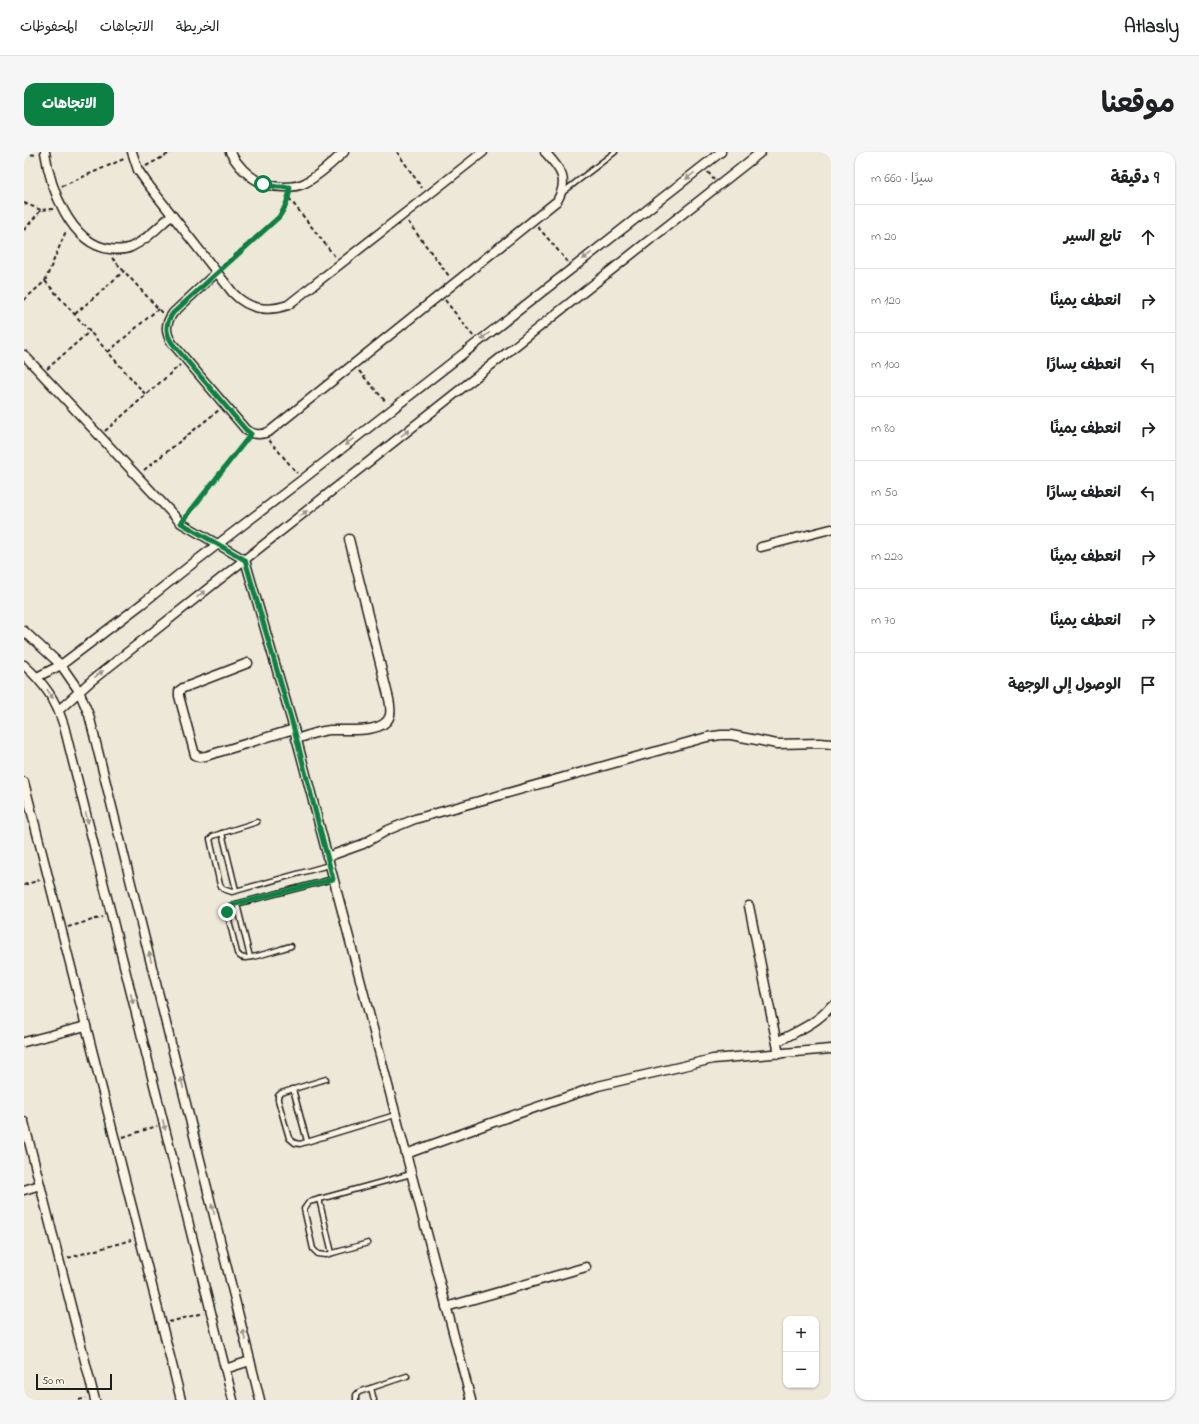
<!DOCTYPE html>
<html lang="ar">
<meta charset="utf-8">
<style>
body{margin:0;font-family:"Indie Flower","Playpen Sans Arabic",sans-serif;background:#f6f6f6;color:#202124;direction:rtl}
.controls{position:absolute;right:12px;bottom:12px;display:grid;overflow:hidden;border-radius:8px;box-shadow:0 1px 3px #0004}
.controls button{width:36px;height:36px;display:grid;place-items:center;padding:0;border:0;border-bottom:1px solid #e0e0e0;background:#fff;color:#202124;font:20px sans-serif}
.scale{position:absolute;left:12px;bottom:10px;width:76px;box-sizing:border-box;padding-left:4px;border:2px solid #1c1c1c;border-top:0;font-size:11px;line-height:14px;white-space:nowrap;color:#1c1c1c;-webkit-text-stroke:3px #fcf5e5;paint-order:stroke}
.stop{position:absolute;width:12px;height:12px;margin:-9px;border:3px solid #0b8043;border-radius:50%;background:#fff}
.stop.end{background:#0b8043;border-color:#fff;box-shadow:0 1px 4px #0008}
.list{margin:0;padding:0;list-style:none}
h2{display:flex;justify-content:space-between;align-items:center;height:52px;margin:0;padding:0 16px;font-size:17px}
h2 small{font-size:13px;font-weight:400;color:#757577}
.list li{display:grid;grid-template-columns:26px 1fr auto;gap:12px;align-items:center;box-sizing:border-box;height:64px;padding:0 16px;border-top:1px solid #e0e0e0}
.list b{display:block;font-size:15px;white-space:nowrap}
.list em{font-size:13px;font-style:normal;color:#757577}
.icon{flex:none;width:22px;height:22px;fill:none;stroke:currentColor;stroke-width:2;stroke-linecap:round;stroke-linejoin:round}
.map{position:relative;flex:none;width:807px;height:1248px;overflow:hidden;direction:ltr;border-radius:12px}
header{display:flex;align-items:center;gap:24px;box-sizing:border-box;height:56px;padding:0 20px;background:#fff;border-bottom:1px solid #e0e0e0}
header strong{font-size:19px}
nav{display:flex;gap:22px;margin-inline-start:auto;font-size:14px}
.intro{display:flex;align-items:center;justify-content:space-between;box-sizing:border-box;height:96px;padding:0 24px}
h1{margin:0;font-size:28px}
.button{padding:10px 18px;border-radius:12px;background:#0b8043;color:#fff;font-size:14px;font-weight:700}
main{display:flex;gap:24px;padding:0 24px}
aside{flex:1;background:#fff;border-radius:12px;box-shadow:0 1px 3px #0004}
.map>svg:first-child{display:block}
</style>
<header>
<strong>Atlasly</strong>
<nav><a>الخريطة</a><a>الاتجاهات</a><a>المحفوظات</a></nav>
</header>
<div class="intro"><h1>موقعنا</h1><a class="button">الاتجاهات</a></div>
<main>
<aside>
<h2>9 دقيقة<small>سيرًا · 660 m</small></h2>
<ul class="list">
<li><svg class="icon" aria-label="ahead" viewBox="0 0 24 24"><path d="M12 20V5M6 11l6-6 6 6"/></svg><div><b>تابع السير</b></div><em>20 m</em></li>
<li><svg class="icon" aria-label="right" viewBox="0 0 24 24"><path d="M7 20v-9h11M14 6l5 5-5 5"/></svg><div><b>انعطف يمينًا</b></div><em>120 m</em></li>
<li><svg class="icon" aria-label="left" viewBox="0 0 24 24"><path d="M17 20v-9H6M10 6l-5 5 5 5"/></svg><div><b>انعطف يسارًا</b></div><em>100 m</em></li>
<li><svg class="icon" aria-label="right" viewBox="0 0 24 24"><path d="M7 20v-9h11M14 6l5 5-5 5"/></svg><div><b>انعطف يمينًا</b></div><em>80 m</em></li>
<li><svg class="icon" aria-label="left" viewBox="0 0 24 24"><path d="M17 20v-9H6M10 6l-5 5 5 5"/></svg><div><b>انعطف يسارًا</b></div><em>50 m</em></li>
<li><svg class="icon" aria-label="right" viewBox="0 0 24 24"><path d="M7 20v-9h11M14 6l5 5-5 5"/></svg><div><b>انعطف يمينًا</b></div><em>220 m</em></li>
<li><svg class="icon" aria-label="right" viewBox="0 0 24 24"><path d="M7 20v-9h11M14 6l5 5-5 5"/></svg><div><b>انعطف يمينًا</b></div><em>70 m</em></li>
<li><svg class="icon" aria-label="arrive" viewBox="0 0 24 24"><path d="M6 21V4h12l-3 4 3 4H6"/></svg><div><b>الوصول إلى الوجهة</b></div></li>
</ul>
</aside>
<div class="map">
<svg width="807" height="1248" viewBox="0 0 807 1248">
<rect width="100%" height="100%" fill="#eee8d9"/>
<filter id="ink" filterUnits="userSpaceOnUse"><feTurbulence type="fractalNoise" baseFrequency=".025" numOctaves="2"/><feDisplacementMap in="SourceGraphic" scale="8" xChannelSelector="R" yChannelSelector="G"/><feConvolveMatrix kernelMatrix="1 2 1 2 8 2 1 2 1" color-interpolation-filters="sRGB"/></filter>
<g filter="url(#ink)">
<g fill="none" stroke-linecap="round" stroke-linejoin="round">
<!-- service casing -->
<g stroke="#1c1c1c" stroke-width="7">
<g id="service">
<path d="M538,41L591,0"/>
<path d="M233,670L189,684L186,687L196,733L199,737L208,740L305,713"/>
<path d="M198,681L212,738"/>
<path d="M213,752L226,805"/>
<path d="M267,794C256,797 231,806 221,806C217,806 215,804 213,801L203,760L208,753L309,727"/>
<path d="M302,927L257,941L254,944V948L265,986L271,991L276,992L371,963"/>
<path d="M269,937L283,989"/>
<path d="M295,1047L308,1101"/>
<path d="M344,1091L302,1103L294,1102L289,1097L280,1057L285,1050L387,1022"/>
<path d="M347,1236L350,1248"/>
<path d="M332,1248V1243L335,1240L383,1224"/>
</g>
</g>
<!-- minor casing -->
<g stroke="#1c1c1c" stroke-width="11">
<g id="minor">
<path d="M21,0C26,35 46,92 86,97C93,98 101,98 107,95C123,88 135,74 148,63"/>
<path d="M108,0L114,18L123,31L209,141C225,158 243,160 264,153L459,0"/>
<path d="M206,0C218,21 235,35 260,35C267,35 275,34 281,31C296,23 308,11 320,0"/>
<path d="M193,120L149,161C141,172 141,180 148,191L222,278C230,283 237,284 246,279L533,49C546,27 536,17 521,0"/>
<path d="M0,203L157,371L221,408L270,577L447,1248"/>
<path d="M737,395L807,377"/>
<path d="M0,479L37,513L55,539L65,563L236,1248"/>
<path d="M224,511L159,536L155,539V544L171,603L175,605L182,604L270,577"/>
<path d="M0,513C20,531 32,548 40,574L209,1248"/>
<path d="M13,525L37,513L119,451L168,412L279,327L697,0"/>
<path d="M35,558L67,529L737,0"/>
<path d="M272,587C283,584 294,579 306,578C320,577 361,583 366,563C367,558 366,552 365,547L325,387"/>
<path d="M0,630L157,1248"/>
<path d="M303,705L339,692L364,678L391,667L683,585L697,583H707L753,592L796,591L807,592"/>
<path d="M725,754L755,902"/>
<path d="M0,890L62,874"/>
<path d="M753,890C771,880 794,871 807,854"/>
<path d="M0,970L71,1248"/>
<path d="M382,1002L467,971L574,934L689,907L807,897"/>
<path d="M0,1038L16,1033"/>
<path d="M422,1155L562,1115"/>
<path d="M201,1217L226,1209"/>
</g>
</g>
<!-- path -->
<g stroke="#1c1c1c" stroke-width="2" stroke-dasharray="4 3" stroke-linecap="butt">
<path d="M373,0L398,36"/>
<path d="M0,2L13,3"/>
<path d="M122,14L148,0"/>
<path d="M684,20L690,28"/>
<path d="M38,34L102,6"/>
<path d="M265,46L312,106"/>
<path d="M0,51L17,58"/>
<path d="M384,70L425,124"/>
<path d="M514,75L544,110"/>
<path d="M0,78L17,58L29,57"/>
<path d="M88,106L139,162"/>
<path d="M199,114L255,65L261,56L265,43"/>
<path d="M21,129L122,243"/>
<path d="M0,148L21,129L42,79"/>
<path d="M421,148L449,184"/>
<path d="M51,162L100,119"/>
<path d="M84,200L134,157"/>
<path d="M23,217L66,179"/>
<path d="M335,219L362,250"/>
<path d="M81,279L156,213"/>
<path d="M245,288L273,321"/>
<path d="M120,318L195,258"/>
<path d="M163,364L223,287"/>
<path d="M0,733L16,728"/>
<path d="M44,775L79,765"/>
<path d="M99,985L133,974"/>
<path d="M44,1106L107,1088"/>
<path d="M145,1170L179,1161"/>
<path d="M55,1248L62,1246"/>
</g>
<!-- service -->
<use href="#service" stroke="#fcf5e5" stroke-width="4"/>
<!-- minor -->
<use href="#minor" stroke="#fcf5e5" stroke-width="8"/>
</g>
<!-- one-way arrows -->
<defs><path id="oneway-solid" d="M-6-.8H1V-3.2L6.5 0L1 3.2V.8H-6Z"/></defs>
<g fill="#97938b">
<use href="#oneway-solid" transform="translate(666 24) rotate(142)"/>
<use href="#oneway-solid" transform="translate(563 104) rotate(142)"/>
<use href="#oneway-solid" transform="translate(461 184) rotate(142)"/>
<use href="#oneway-solid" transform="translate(381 281) rotate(-38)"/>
<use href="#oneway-solid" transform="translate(325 290) rotate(142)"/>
<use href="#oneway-solid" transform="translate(279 362) rotate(-38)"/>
<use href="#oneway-solid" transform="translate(177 442) rotate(-39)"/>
<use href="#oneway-solid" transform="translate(75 522) rotate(-38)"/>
<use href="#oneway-solid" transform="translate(26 542) rotate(57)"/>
<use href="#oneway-solid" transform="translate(63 666) rotate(76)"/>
<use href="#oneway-solid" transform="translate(126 805) rotate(-104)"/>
<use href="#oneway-solid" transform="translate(108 847) rotate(76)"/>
<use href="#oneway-solid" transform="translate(158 931) rotate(-104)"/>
<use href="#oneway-solid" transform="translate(140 973) rotate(76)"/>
<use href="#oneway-solid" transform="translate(189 1057) rotate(-104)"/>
<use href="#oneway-solid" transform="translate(220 1183) rotate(-104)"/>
</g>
</g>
<g fill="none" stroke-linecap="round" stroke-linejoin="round" filter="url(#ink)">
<!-- route -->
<path stroke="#0b8043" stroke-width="5" d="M203,760L208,753L309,727L270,577L221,408L157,371L227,282L222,278L148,191C141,180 141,172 149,161L255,65C262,55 265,47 266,35H253L239,32"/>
</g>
</svg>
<div class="controls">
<button>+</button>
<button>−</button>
</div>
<div class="scale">50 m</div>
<div class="stop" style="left:239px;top:32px"></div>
<div class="stop end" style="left:203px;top:760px"></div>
</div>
</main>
